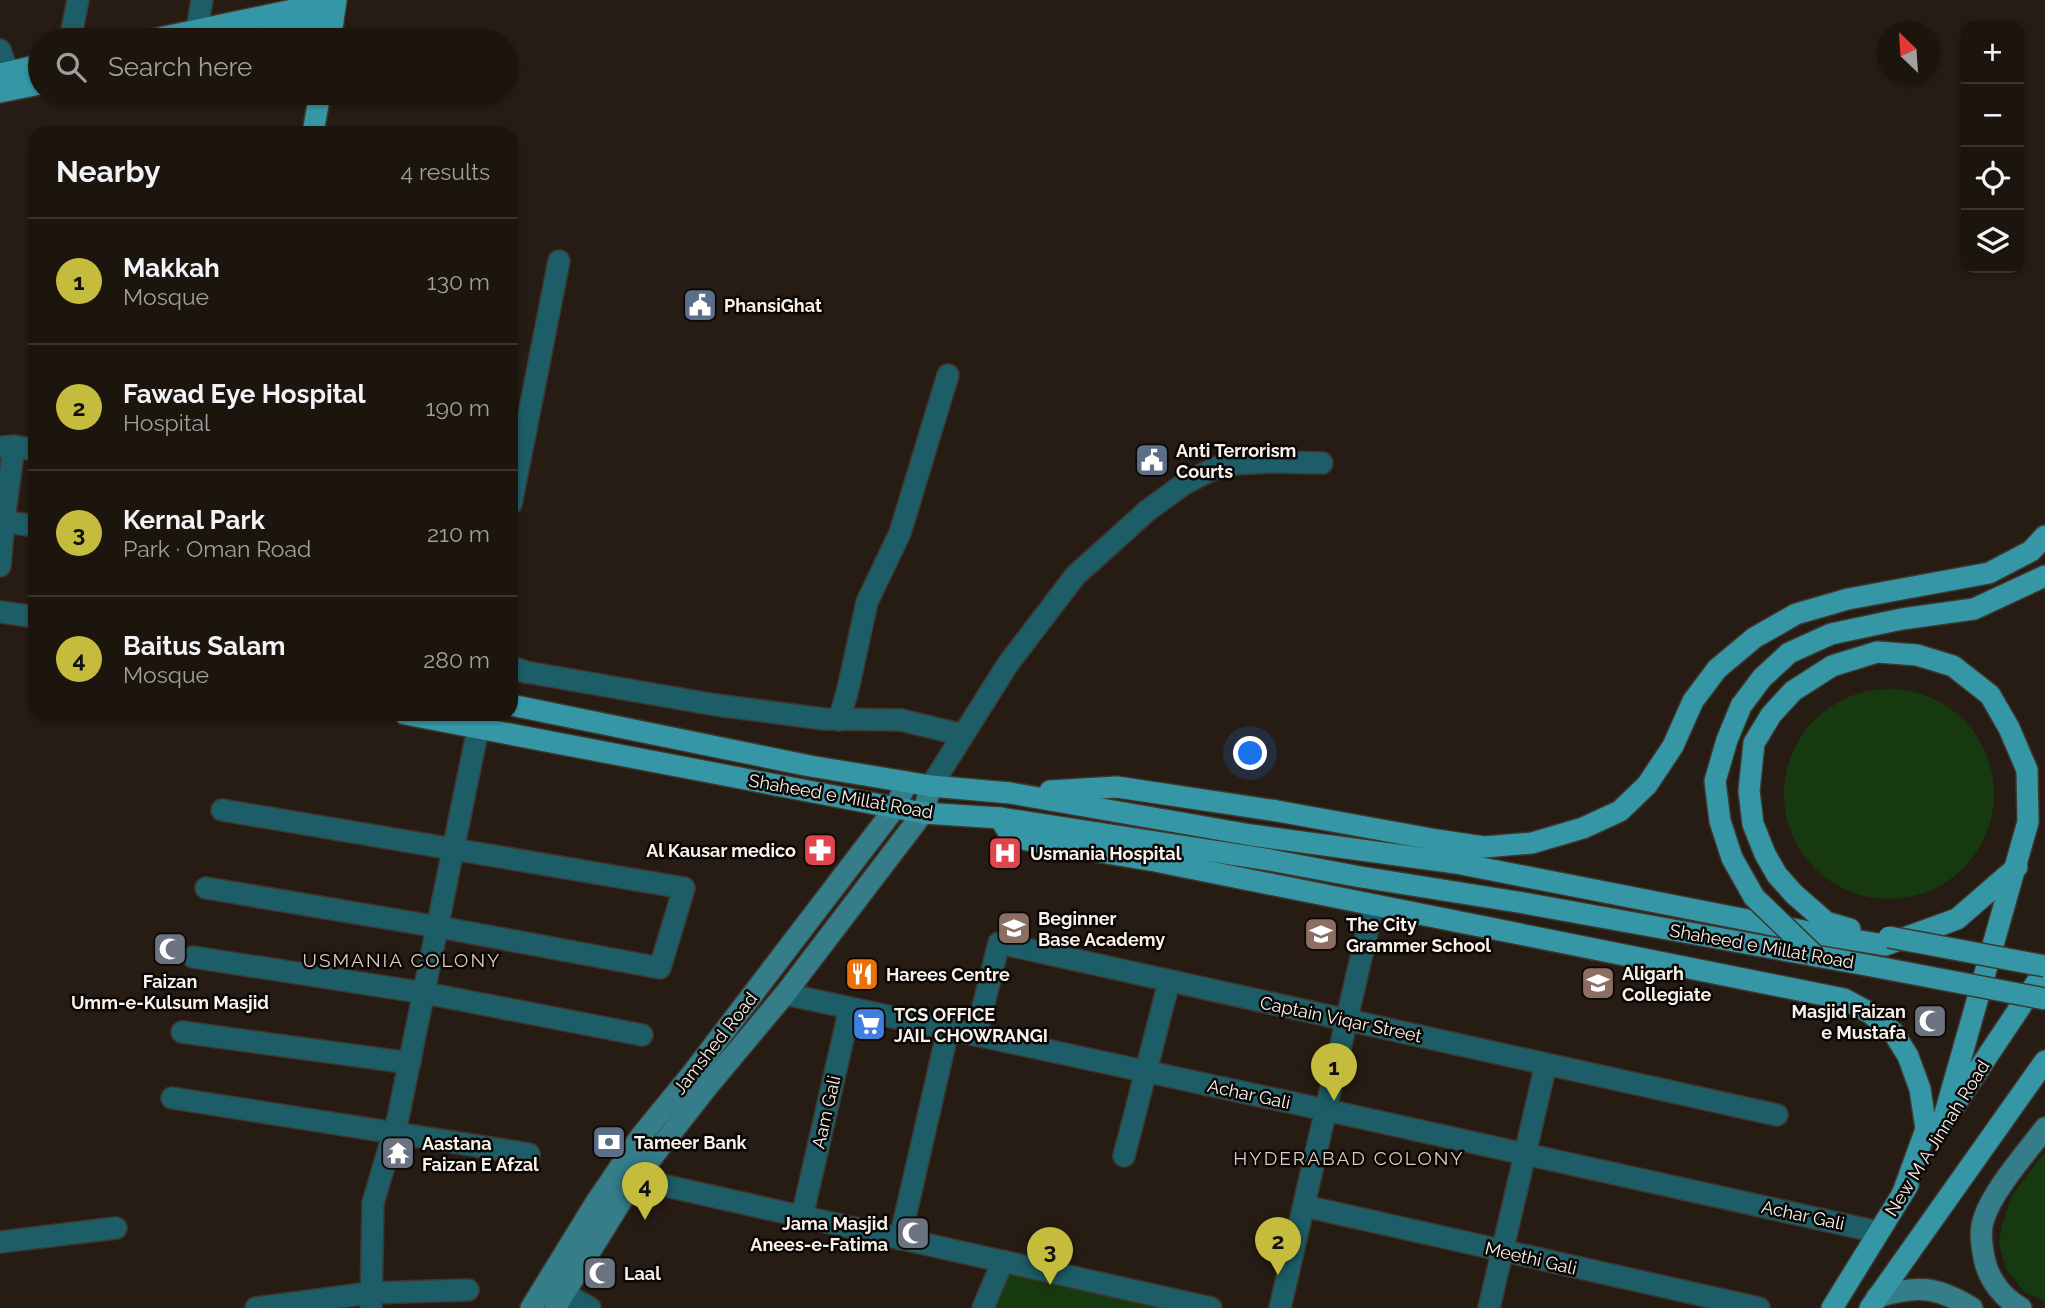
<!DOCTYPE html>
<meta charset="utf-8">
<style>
body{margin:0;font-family:Raleway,sans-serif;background:#251e17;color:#f1f3f6}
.controls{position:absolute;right:21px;top:21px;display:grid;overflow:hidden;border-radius:14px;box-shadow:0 2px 5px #0004}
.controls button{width:63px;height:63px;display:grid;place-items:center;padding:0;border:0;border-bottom:2px solid #3a342e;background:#1c150e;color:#f1f3f6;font:35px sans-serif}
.compass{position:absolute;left:1877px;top:21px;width:63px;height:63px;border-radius:50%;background:#1c150e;box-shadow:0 2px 5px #0004;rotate:335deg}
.you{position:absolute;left:1251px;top:754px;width:24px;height:24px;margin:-18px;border:5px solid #fff;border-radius:50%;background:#1a73e8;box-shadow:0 0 0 10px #1a73e833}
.badge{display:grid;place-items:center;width:46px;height:46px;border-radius:50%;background:#c5bc3d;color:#111;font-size:23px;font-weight:700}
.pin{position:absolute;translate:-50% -58px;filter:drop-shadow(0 2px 4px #0008)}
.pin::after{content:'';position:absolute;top:37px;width:24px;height:21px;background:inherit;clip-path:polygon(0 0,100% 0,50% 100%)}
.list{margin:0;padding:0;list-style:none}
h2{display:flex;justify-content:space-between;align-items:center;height:91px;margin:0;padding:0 28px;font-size:30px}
h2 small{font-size:23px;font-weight:400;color:#a09f9e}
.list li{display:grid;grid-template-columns:46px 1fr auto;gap:21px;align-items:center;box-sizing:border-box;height:126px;padding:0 28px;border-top:2px solid #3a342e}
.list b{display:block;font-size:26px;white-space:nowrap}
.list p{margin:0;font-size:23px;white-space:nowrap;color:#a09f9e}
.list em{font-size:23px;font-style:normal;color:#a09f9e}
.icon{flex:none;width:38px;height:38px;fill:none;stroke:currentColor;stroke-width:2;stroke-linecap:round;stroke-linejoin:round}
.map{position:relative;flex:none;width:2045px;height:1308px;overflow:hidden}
.search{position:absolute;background:#1c150e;box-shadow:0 2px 5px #0004;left:28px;top:28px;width:490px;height:77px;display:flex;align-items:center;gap:18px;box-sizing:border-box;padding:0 24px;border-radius:38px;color:#a09f9e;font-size:26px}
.panel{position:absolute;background:#1c150e;box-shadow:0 2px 5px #0004;left:28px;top:126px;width:490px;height:595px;border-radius:21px}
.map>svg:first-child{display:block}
</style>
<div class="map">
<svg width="2045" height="1308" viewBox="0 0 2045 1308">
<rect width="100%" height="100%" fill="#261c13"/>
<!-- green -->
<g fill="#173910">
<circle cx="1889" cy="794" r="105"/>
<path d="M2045,1152V1301L2025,1293L2018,1284L2006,1269L1999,1244L2002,1225L2012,1195Z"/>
<path d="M1003,1261L1211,1308H983Z"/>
</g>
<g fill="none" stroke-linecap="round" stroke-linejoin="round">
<!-- minor casing -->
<g stroke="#3f362d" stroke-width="24">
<g id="minor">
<path d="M70,40L78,0"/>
<path d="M195,40L202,0"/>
<path d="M0,50L8,72"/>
<path d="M511,426L526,429L559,261"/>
<path d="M2,447L14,446L35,450"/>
<path d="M511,504L526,429"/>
<path d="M0,521L35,526"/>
<path d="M0,566L4,520L14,446"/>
<path d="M0,612L35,617"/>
<path d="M511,667L526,672L716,705L824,719L901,720L963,735"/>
<path d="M839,720L848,689L867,602L900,533L948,375"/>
<path d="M931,786L1008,664L1075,576L1147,511L1184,484L1215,468L1234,464L1271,462L1322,463"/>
<path d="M206,888L439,927L660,968L684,888L222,810"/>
<path d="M193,957L425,993L642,1035"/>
<path d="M785,994L1326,1110L1878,1232"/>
<path d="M182,1032L410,1063"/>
<path d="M976,1035L999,943L1777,1115"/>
<path d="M172,1098L529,1154"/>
<path d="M1124,1156L1169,982"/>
<path d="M635,1179L1211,1308"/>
<path d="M1304,1206L1759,1308"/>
<path d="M802,1217L850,1008"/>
<path d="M900,1239L948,1030"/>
<path d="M0,1242L116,1228"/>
<path d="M564,1293L590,1308"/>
<path d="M256,1308L370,1293L468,1290"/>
<path d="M371,1308L373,1203L398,1118L481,714"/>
<path d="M983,1308L1003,1261"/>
<path d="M1280,1308L1373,906"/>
<path d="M1489,1308L1546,1064"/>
</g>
</g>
<!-- secondary casing -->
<g stroke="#3f362d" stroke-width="24">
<g id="secondary">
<path d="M1877,1297C1917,1285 1936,1286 1972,1308"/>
<path d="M531,1308L595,1204L641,1136L691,1075L895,808L907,782"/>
<path d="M555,1308L635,1179L708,1086L785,994L923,813L931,786"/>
<path d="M2021,1308C2003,1298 1990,1281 1985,1262C1982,1248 1979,1232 1984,1218C1993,1190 2027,1152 2045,1128"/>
</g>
</g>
<!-- primary casing -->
<g stroke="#3f362d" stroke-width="24">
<g id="primary">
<path d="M150,40L336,1L330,40"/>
<path d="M247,40L333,22"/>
<path d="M0,74L40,65"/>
<path d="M0,92L40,84"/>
<path d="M313,133L320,93"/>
<path d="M511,705L810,766L931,786L1010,793L1251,835L1456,863L1824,935L1885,945L1957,919L2017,867"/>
<path d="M1741,706L1762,678L1789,653L1831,634L1902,619L1974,609L2045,576"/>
<path d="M405,714L923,813L1000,818L1270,860L1361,877L1524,903L1877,967"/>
<path d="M1050,791L1117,787L1277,811L1437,840L1484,847L1532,843L1583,828L1620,811L1647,785L1673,746L1693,701L1717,669L1754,638L1796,614L1848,599L1989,573L2031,551L2045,536"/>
<path d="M1000,818L1009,833L1015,838L1155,861L1844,999L1870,1013L1893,1032L1908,1056L1920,1089L1926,1129L1902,1195"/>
<path d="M1850,929L1826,922L1794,894L1777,875L1765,854L1753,824L1749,791L1754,743L1771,715L1793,691L1832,666L1877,652L1917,655L1953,666L1990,695L2009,728L2027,770L2028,822L1942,1124"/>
<path d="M1954,1106L2045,970"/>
<path d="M1832,1308L1908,1185"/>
<path d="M1870,1308L2045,1061"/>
</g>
</g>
<!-- minor -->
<use href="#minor" stroke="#1d5d67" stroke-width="21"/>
<!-- secondary -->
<use href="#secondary" stroke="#347d89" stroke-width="21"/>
<!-- primary -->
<use href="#primary" stroke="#3597a6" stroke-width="21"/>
<!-- primary-bridge casing -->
<g stroke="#3f362d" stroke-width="24" stroke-linecap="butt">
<g id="primary-bridge">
<path d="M1741,706L1727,740L1715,781L1720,821L1732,858L1754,897L1815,956"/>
<path d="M1889,937L2045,966"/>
<path d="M1877,967L2045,999"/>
</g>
</g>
<!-- primary-bridge -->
<use href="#primary-bridge" stroke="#3597a6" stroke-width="21"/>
</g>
<!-- icons -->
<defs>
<g id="civic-square" transform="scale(1.75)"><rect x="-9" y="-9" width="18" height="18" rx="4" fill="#5c6f8a" stroke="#0b0705"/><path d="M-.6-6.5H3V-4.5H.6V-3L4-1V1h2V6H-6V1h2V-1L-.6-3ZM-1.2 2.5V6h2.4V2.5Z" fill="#fff"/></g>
<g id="pharmacy-square" transform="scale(1.75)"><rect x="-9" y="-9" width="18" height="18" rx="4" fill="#e0444e" stroke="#0b0705"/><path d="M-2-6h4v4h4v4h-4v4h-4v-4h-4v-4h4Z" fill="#fff"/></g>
<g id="hospital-square" transform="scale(1.75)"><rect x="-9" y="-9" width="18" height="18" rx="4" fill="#e0444e" stroke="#0b0705"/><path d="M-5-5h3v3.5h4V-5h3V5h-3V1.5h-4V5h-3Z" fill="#fff"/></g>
<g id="school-square" transform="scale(1.75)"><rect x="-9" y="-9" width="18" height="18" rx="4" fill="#8d6e63" stroke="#0b0705"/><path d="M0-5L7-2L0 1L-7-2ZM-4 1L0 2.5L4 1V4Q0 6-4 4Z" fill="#fff"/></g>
<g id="mosque-square" transform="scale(1.75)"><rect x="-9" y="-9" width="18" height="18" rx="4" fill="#6b7280" stroke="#0b0705"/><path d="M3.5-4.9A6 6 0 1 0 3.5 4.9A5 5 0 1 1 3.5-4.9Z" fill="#fff"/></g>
<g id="restaurant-square" transform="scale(1.75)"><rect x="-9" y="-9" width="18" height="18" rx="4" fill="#e8710a" stroke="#0b0705"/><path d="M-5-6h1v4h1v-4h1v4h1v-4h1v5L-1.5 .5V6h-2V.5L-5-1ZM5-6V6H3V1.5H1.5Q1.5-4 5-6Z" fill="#fff"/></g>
<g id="supermarket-square" transform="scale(1.75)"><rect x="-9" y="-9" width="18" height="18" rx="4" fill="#3f7fe0" stroke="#0b0705"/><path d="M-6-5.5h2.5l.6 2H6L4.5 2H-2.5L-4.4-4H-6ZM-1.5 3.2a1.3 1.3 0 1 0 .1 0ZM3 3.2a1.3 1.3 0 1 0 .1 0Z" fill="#fff"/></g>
<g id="bank-square" transform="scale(1.75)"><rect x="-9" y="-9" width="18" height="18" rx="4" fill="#5c6f8a" stroke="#0b0705"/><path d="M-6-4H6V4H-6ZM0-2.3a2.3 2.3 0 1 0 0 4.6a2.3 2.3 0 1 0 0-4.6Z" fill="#fff"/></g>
<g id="temple-square" transform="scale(1.75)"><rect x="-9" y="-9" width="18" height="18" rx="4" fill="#6b7280" stroke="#0b0705"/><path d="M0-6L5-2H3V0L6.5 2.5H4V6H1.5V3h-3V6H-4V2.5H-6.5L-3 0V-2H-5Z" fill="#fff"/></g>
</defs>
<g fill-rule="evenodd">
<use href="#civic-square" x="700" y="305"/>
<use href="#civic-square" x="1152" y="460"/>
<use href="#pharmacy-square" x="820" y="850"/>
<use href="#hospital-square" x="1005" y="853"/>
<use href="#school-square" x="1014" y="928"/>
<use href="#school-square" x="1321" y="934"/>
<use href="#mosque-square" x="170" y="949"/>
<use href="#restaurant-square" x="862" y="974"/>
<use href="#school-square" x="1598" y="983"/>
<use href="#mosque-square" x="1930" y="1021"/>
<use href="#supermarket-square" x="869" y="1024"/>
<use href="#bank-square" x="609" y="1142"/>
<use href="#temple-square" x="398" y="1153"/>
<use href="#mosque-square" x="913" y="1233"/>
<use href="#mosque-square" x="600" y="1273"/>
</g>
<g text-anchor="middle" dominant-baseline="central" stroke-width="5" stroke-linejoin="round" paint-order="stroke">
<!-- poi labels -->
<g font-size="18" font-weight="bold" fill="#f9f2ec" stroke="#0b0705" text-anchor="start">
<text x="724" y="305">PhansiGhat</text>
<text x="1176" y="450">Anti Terrorism<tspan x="1176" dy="21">Courts</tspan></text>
<text x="796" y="850" text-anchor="end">Al Kausar medico</text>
<text x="1030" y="853">Usmania Hospital</text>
<text x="1038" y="918">Beginner<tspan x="1038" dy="21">Base Academy</tspan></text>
<text x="1346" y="924">The City<tspan x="1346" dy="21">Grammer School</tspan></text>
<text x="1622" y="973">Aligarh<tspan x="1622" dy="21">Collegiate</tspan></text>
<text x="886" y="974">Harees Centre</text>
<text x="170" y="981" text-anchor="middle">Faizan<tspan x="170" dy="21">Umm-e-Kulsum Masjid</tspan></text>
<text x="1906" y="1011" text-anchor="end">Masjid Faizan<tspan x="1906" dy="21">e Mustafa</tspan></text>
<text x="894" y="1014">TCS OFFICE<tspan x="894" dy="21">JAIL CHOWRANGI</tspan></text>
<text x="634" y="1142">Tameer Bank</text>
<text x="422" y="1143">Aastana<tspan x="422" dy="21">Faizan E Afzal</tspan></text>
<text x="888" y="1223" text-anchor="end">Jama Masjid<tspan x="888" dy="21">Anees-e-Fatima</tspan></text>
<text x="624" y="1273">Laal</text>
</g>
<!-- street labels -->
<g font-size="18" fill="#f9f2ec" stroke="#0b0705">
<text transform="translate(841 796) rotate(10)">Shaheed e Millat Road</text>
<text transform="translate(1762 946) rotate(10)">Shaheed e Millat Road</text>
<text transform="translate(1341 1019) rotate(12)">Captain Viqar Street</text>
<text transform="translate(715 1043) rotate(-52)">Jamshed Road</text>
<text transform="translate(1249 1094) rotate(12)">Achar Gali</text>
<text transform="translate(826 1112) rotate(-77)">Aam Gali</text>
<text transform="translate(1937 1138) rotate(-58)">New M A Jinnah Road</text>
<text transform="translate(1803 1215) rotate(12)">Achar Gali</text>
<text transform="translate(1531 1258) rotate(13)">Meethi Gali</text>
</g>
<!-- neighbourhood labels -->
<g font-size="19" letter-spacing="2" fill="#dbcdc2" stroke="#0b0705">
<text x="402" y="960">USMANIA COLONY</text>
<text x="1349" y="1158">HYDERABAD COLONY</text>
</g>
</g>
</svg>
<div class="controls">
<button>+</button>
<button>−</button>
<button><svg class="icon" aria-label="locate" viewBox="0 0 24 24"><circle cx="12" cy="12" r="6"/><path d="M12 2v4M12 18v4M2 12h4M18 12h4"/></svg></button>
<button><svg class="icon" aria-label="layers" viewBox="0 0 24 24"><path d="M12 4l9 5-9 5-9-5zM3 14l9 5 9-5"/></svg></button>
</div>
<svg class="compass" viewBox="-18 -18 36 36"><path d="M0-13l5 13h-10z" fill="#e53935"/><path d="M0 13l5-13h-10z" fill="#a09f9e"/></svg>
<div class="you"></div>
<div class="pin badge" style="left:1334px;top:1101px">1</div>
<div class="pin badge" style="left:1278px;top:1275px">2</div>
<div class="pin badge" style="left:1050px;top:1285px">3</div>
<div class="pin badge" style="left:645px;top:1220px">4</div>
<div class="search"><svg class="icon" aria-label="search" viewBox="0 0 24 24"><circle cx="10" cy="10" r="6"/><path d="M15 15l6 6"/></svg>Search here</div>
<section class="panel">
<h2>Nearby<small>4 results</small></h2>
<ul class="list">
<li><span class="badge">1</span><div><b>Makkah</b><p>Mosque</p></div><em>130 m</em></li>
<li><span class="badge">2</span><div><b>Fawad Eye Hospital</b><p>Hospital</p></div><em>190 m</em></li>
<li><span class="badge">3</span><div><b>Kernal Park</b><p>Park · Oman Road</p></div><em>210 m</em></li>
<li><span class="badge">4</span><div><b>Baitus Salam</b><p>Mosque</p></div><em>280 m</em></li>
</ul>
</section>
</div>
